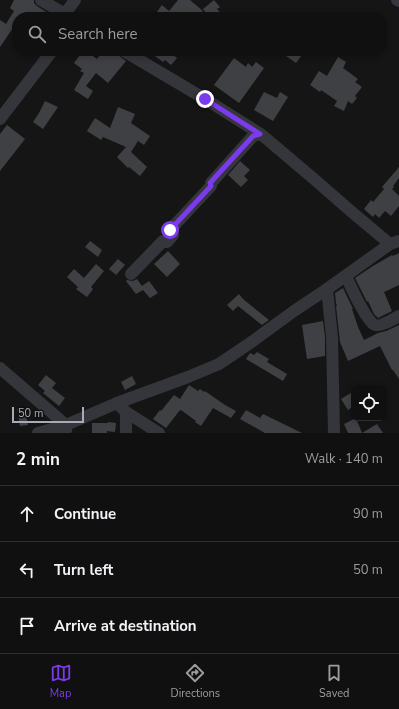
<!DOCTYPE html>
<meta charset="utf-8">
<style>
body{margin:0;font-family:"Nunito Sans",sans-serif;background:#191919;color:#f1f3f6}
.controls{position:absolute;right:12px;bottom:12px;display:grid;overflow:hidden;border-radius:8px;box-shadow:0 2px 6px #0003}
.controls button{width:36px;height:36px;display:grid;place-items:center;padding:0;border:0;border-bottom:1px solid #303030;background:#101010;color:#f1f3f6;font:20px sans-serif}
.scale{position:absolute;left:12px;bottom:10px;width:72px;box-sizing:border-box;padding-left:4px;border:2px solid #a6abb7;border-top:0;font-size:11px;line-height:14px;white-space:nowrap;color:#a6abb7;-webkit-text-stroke:3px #101011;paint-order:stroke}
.stop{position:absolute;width:12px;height:12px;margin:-9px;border:3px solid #7c3aed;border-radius:50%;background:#fff}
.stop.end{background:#7c3aed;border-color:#fff;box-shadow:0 1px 4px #0008}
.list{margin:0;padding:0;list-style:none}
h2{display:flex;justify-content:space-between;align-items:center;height:52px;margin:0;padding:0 16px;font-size:17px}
h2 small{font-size:13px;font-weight:400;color:#9c9d9f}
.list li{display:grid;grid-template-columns:26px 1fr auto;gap:12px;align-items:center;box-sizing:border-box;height:56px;padding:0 16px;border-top:1px solid #303030}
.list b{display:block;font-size:15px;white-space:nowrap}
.list em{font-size:13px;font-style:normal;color:#9c9d9f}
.icon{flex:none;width:22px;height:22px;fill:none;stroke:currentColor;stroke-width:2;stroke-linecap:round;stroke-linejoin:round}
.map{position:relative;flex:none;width:399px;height:433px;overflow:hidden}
.search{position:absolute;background:#101010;box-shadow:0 2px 6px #0003;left:12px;right:12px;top:12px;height:44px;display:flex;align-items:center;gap:10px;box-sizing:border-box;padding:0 14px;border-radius:16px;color:#9c9d9f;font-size:15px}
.sheet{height:220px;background:#101010}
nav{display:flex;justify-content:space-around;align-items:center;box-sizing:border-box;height:56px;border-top:1px solid #303030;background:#101010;font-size:11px;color:#9c9d9f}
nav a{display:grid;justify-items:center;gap:2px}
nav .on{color:#7c3aed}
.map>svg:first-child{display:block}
</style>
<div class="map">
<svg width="399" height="433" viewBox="0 0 399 433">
<rect width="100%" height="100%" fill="#151516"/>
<!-- building -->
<g fill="#3f4043">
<path d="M14,0H34V3L37,6L54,17H26L22,15L20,17H17V22L0,47V20L6,24L14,11L10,8Z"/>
<path d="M178,0H190L203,11L197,17H153L162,5L169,11Z"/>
<path d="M214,0L220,7L217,9L224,17H209L203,9Z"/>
<path d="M83,51H86L97,59L103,51H117L118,55L126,61L108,83L96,73L86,86L93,91L88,99L74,90L84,73L80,71L82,69L74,63Z"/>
<path d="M148,51H168L177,58L171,65L165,60L163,62Z"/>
<path d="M279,51H305L296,63Z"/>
<path d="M338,57L346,62L343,68L358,79L355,82L362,87L355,96L357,98L352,104L348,101L344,111L334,106L337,101L321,90L320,92L310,85L319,71L327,76Z"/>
<path d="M234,58L246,67L248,63L252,67L256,62L264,68L239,103L214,85Z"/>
<path d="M264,92L277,98L280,92L288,97L273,121L254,110Z"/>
<path d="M45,101L58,107L43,129L33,122L39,113Z"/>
<path d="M118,107L135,114L131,123L150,136L144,145L138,141L131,152L147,167L140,176L129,167L128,168L117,157L126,147L103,137L101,140L87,131L95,118L110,128Z"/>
<path d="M7,125L25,139L0,171V134Z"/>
<path d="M240,161L250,170L244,176L248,180L241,187L228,175Z"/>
<path d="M399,167V178L393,186L394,187L392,189L399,196V206L391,216L385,211L379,218L375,214L373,217L364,209L371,200L373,202L384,189L382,187Z"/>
<path d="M90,241L102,250L98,257L85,247Z"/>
<path d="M168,251L180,264L167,277L154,264Z"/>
<path d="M399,253V285L384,292L392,311L378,318L374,314L368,301L367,302L355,278L373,266L392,255L393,256Z"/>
<path d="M118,259L125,265L116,275L109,269Z"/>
<path d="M96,264L104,271L91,287L93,289L87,297L76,289L78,287L67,277L74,269L84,278Z"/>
<path d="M137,279L142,286L149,281L158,293L150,298L143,290L136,294L126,281L127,280L133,281Z"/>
<path d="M343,288L353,309H352L358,327L364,340L378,333L386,331L399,325V379L393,370H392L380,346L348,361L340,342L336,306H337L336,303L335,293Z"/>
<path d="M239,294L243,299L269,320L262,325L238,306L233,311L227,305Z"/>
<path d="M323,321L325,337V356L307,359L302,325Z"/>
<path d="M257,352L269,359L267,362L287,374L283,381L246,359L250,353L254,355Z"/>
<path d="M46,375L56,383L52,388L65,398L59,406L43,393L45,391L38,385Z"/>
<path d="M132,376L136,384L125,390L121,382Z"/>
<path d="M189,385L198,391L200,389L204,392L205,391L225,405L236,411L231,418L213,408L201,426L195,422L196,421L181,410V411L180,410L166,428L153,419L160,410L161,411L174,395L180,399Z"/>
<path d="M354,391V406L348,410L341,399Z"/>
<path d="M17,408L26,415L28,425L20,426Z"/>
<path d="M246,410L260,418L263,414L302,433H265L240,419Z"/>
<path d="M356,418L362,433L377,424L383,433H348L344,424Z"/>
<path d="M108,422L116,423L115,432L107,431V433H92V423H108Z"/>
</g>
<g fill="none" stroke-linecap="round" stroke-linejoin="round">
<!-- minor -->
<g stroke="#35363b" stroke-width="12">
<path d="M41,0L70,17"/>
<path d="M397,0L399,1"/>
<path d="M65,14L75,0"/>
<path d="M124,51L205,99L262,135L314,179L353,213L390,244"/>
<path d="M0,119L52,51"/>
<path d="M131,274L163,241L167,242L173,235L170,230L211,186V183L253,136L260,134"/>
<path d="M346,276C350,285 367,323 375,325C380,327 394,319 399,316"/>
<path d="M327,289L332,337L334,433"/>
<path d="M0,368L66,425V430"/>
<path d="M117,403L126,412L159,433"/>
<path d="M38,433L66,425L117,403L188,377L219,364L253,341L294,311L327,289L390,244L399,241"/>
<path d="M126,433V412"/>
</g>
</g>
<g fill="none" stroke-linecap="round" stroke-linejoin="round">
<!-- route -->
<path stroke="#7c3aed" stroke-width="5" d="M170,230L211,186L210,183L253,136L260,134L205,99"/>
</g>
</svg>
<div class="controls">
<button><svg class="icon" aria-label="locate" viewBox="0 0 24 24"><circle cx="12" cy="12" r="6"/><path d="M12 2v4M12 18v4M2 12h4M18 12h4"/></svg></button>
</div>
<div class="scale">50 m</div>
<div class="stop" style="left:170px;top:230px"></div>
<div class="stop end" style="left:205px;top:99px"></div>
<div class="search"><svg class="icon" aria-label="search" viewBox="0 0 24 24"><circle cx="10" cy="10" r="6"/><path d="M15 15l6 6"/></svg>Search here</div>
</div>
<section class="sheet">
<h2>2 min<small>Walk · 140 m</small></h2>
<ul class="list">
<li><svg class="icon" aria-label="ahead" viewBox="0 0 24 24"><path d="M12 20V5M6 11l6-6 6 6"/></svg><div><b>Continue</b></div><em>90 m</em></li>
<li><svg class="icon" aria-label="left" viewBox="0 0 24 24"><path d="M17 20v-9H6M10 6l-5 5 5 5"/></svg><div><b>Turn left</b></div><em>50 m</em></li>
<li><svg class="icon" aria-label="arrive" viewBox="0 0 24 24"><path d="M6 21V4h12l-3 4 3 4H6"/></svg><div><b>Arrive at destination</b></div></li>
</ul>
</section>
<nav>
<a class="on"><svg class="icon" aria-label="map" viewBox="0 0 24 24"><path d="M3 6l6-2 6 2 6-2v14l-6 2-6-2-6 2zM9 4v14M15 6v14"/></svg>Map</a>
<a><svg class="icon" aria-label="directions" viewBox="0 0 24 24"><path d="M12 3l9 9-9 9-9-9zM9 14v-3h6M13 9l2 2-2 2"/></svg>Directions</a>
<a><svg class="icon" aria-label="saved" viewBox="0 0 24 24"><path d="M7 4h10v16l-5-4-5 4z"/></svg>Saved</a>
</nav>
